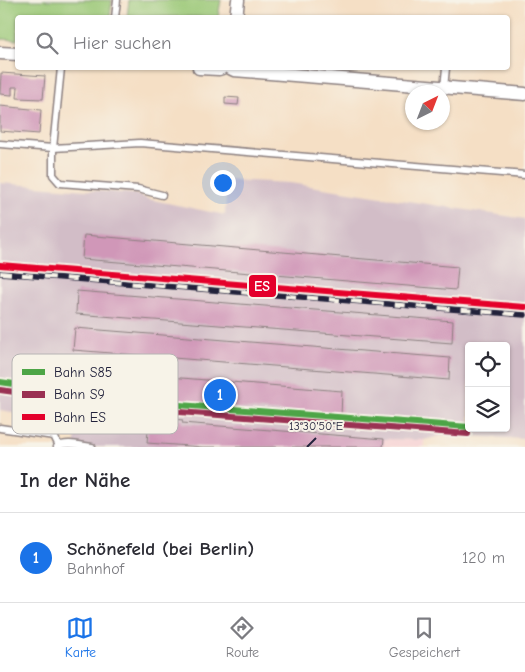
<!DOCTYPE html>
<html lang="de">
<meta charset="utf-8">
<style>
body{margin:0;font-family:"Comic Neue",sans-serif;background:#f2f2f3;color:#2b2b33}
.controls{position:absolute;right:15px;bottom:15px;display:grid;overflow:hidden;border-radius:5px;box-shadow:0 1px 4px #0004}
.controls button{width:45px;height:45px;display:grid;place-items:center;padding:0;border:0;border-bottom:1px solid #e1e1e2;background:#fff;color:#2b2b33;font:25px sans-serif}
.compass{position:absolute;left:405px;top:85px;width:45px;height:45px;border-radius:50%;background:#fff;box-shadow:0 1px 4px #0004;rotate:42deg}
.you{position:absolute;left:222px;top:182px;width:18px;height:18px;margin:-12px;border:4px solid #fff;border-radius:50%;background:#1a73e8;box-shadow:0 0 0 8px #1a73e833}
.badge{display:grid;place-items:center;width:32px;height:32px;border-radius:50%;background:#1a73e8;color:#fff;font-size:16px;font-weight:700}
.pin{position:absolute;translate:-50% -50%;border:2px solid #fff;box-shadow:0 1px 5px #0006}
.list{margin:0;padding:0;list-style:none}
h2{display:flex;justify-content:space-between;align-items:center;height:65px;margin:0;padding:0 20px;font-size:21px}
h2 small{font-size:16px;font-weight:400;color:#7c7c81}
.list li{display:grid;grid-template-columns:32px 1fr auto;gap:15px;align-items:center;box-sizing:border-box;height:90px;padding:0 20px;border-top:1px solid #e1e1e2}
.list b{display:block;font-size:19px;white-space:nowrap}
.list p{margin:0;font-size:16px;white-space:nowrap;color:#7c7c81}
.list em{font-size:16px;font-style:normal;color:#7c7c81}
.icon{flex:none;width:28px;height:28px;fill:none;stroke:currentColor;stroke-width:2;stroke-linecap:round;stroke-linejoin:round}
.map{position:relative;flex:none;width:525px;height:447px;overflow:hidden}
.search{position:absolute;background:#fff;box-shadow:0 1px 4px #0004;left:15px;right:15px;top:15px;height:55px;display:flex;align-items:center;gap:12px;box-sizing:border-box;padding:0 18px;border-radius:5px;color:#7c7c81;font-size:19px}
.sheet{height:155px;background:#fff}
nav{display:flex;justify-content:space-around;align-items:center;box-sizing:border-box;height:70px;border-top:1px solid #e1e1e2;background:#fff;font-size:14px;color:#7c7c81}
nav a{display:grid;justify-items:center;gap:2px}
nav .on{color:#1a73e8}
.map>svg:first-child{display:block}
</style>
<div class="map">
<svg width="525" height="447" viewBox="0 0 525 447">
<rect width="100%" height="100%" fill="#f7f3e8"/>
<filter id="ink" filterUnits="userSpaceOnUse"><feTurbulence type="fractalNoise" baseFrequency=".02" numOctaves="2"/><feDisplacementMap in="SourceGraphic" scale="10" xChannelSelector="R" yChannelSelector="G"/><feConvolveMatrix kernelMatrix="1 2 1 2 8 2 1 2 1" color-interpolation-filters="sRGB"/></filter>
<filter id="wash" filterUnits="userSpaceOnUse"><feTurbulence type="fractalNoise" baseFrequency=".0096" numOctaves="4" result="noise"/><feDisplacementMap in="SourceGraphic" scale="20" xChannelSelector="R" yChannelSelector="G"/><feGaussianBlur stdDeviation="1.12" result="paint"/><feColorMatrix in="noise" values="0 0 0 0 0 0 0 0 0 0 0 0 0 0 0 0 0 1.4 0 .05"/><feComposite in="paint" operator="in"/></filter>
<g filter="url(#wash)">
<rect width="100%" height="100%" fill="#f5dfc5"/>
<!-- built -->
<path fill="#f7cfd3" d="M384,439L424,440V447H384Z"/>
<!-- industrial -->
<path fill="#d2bdc7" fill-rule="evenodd" d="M227,180L290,183L525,219V439L444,435L424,440L384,439L383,447H74L78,423L0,410V183L135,194L148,199L225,215ZM469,346H506V428H469Z"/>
<!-- green -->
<g fill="#99c774" stroke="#5e7458">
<path d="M0,0H112L110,17L18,18L17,40L0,39Z"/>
<path d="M129,0H221L218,17H127Z"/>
</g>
<g id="blocks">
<!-- building -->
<g fill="#d097b8">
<path d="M1,73L45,76L43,99L17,98L18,87H12V95L0,94Z"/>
<path d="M225,97L239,98L238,105L225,104Z"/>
<path d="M0,106L41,110L39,134L0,131Z"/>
<path d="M84,235L458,267L456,290L82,259Z"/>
<path d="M77,291L453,321L452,343L76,314Z"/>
<path d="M75,328L450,358L449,380L73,350Z"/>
<path d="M95,371L342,391L341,417L93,395Z"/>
<path d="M149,417L183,420L182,423L384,439L383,447H203L147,443Z"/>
</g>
</g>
</g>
<g filter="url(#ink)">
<use href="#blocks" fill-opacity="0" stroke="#8c8080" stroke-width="1"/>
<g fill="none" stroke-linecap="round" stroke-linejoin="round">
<!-- service casing -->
<g stroke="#8c8080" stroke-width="9">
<g id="service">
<path d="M115,18L117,0"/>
<path d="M61,68L53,148V175L60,183L138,189L162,195"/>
<path d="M444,88L446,68"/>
<path d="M0,144L53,148L140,143L525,175"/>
<path d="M0,428L54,436L59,446"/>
<path d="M57,447C67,441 81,446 92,447"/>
</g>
</g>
<!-- minor casing -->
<g stroke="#8c8080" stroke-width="15">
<g id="minor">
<path d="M236,18L238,0"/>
<path d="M0,53L18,54"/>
<path d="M199,68L219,69L222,68"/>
<path d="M230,68L234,70L525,94"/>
</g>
</g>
<!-- service -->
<use href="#service" stroke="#fff" stroke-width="6"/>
<!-- minor -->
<use href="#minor" stroke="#fff" stroke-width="12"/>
<!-- rail casing -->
<g stroke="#22223b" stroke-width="5.5">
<path id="rail" d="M0,273L525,315"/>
</g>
<!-- rail -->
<use href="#rail" stroke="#f7f3e8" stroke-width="4" stroke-dasharray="11" stroke-linecap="butt"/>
<!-- rail-1 casing -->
<g stroke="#f7f3e8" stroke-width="10">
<path id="rail-1" d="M0,382L140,402L469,427"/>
</g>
<!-- rail-2 casing -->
<g stroke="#f7f3e8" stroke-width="10">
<path id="rail-2" d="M0,390L139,409L468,434"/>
</g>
<!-- rail-3 casing -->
<g stroke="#f7f3e8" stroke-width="10">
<path id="rail-3" d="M0,265L525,307"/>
</g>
<!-- rail-1 -->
<use href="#rail-1" stroke="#4da546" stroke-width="6"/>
<!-- rail-2 -->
<use href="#rail-2" stroke="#9a3052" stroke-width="6"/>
<!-- rail-3 -->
<use href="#rail-3" stroke="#e4002b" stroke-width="6"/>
</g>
</g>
<!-- ticks -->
<path fill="none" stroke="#22223b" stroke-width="2" d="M307,447L316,438"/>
<!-- legend -->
<rect x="12" y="354" width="166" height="80" rx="8" fill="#f7f3e8" stroke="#b7b4b4" stroke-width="1"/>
<rect x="22" y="369" width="23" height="6" fill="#4da546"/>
<rect x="22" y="391" width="23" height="7" fill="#9a3052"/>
<rect x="22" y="414" width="23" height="6" fill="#e4002b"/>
<g font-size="14" fill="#22223b">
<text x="54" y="377">Bahn S85</text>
<text x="54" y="399">Bahn S9</text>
<text x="54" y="422">Bahn ES</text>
</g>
<g font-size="12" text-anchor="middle" fill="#22223b" stroke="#f7f3e8" stroke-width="4" stroke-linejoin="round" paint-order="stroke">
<text x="316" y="430">13°30'50"E</text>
</g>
<rect stroke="#f7f3e8" stroke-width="2" x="248" y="274" width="29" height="24" rx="5" fill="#e4002b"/>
<g font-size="14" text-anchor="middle" font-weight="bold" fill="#fff">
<text x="262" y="291">ES</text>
</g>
</svg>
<div class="controls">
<button><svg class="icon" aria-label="locate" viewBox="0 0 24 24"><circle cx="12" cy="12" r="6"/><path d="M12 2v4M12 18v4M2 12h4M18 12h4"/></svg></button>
<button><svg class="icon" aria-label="layers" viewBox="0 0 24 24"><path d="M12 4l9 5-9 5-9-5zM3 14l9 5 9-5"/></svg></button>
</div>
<svg class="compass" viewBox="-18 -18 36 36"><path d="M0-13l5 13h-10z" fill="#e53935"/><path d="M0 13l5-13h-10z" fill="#7c7c81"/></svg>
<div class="you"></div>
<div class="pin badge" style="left:220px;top:395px">1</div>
<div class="search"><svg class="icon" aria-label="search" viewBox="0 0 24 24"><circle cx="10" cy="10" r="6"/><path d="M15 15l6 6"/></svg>Hier suchen</div>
</div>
<section class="sheet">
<h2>In der Nähe<small></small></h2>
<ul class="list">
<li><span class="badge">1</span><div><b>Schönefeld (bei Berlin)</b><p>Bahnhof</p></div><em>120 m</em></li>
</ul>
</section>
<nav>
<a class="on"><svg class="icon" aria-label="map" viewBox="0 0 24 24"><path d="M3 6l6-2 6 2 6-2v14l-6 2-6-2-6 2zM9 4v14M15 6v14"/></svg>Karte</a>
<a><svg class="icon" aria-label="directions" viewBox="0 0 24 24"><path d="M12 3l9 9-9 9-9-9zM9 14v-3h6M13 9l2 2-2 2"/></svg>Route</a>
<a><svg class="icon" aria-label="saved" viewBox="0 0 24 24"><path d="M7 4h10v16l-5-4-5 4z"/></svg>Gespeichert</a>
</nav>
